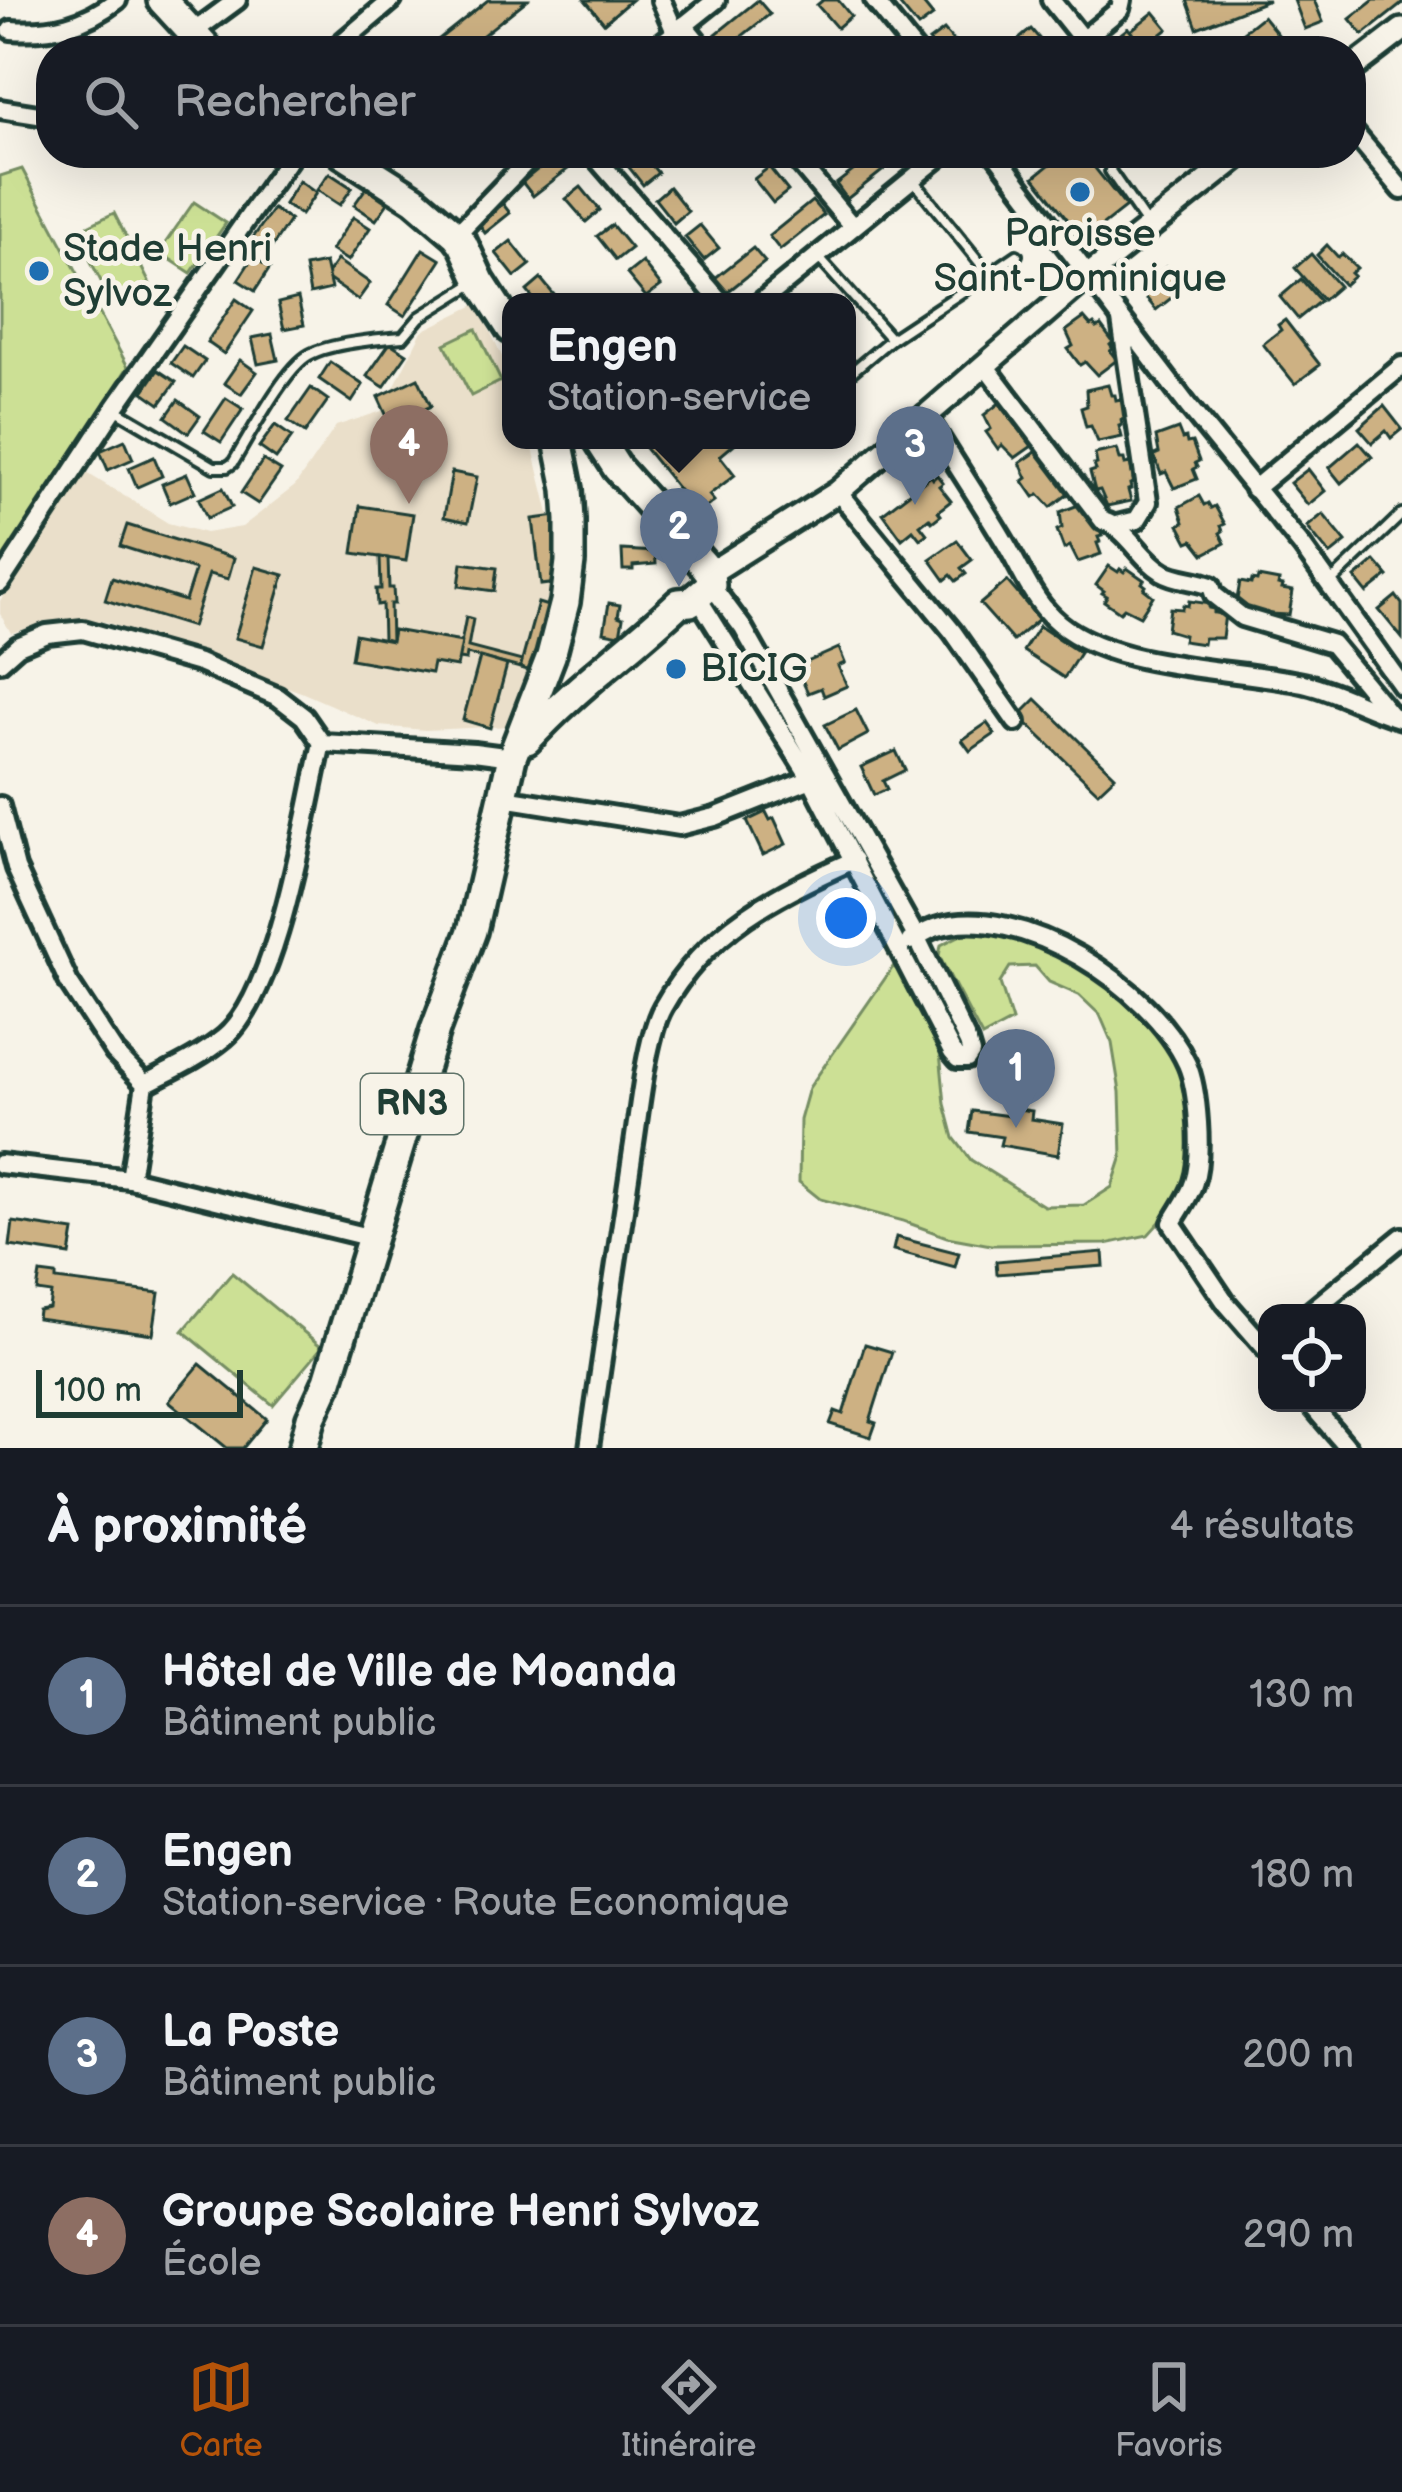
<!DOCTYPE html>
<html lang="fr">
<meta charset="utf-8">
<style>
body{margin:0;font-family:"Balsamiq Sans",sans-serif;background:#242831;color:#f1f3f6}
.controls{position:absolute;right:36px;bottom:36px;display:grid;overflow:hidden;border-radius:24px;box-shadow:0 12px 48px #0002}
.controls button{width:108px;height:108px;display:grid;place-items:center;padding:0;border:0;border-bottom:3px solid #363941;background:#171b24;color:#f1f3f6;font:60px sans-serif}
.scale{position:absolute;left:36px;bottom:30px;width:207px;box-sizing:border-box;padding-left:12px;border:6px solid #1f3d34;border-top:0;font-size:33px;line-height:42px;white-space:nowrap;color:#1f3d34;-webkit-text-stroke:9px #f7f3e8;paint-order:stroke}
.you{position:absolute;left:846px;top:918px;width:42px;height:42px;margin:-30px;border:9px solid #fff;border-radius:50%;background:#1a73e8;box-shadow:0 0 0 18px #1a73e833}
.badge{display:grid;place-items:center;width:78px;height:78px;border-radius:50%;background:#b45309;color:#fff;font-size:39px;font-weight:700}
.pin{position:absolute;translate:-50% -99px;filter:drop-shadow(0 3px 6px #0008)}
.pin::after{content:'';position:absolute;top:63px;width:42px;height:36px;background:inherit;clip-path:polygon(0 0,100% 0,50% 100%)}
.popup{position:absolute;left:502px;top:293px;width:354px;height:156px;box-sizing:border-box;display:grid;place-content:center;border-radius:24px;background:#171b24;filter:drop-shadow(0 3px 9px #0005);font-size:39px;white-space:nowrap;color:#9ea1a6}
.popup b{font-size:45px;color:#f1f3f6}
.popup::after{content:'';position:absolute;left:50%;top:100%;margin-left:-24px;border:24px solid transparent;border-top-color:#171b24}
.list{margin:0;padding:0;list-style:none}
h2{display:flex;justify-content:space-between;align-items:center;height:156px;margin:0;padding:0 48px;font-size:51px}
h2 small{font-size:39px;font-weight:400;color:#9ea1a6}
.list li{display:grid;grid-template-columns:78px 1fr auto;gap:36px;align-items:center;box-sizing:border-box;height:180px;padding:0 48px;border-top:3px solid #363941}
.list b{display:block;font-size:45px;white-space:nowrap}
.list p{margin:0;font-size:39px;white-space:nowrap;color:#9ea1a6}
.list em{font-size:39px;font-style:normal;color:#9ea1a6}
.icon{flex:none;width:66px;height:66px;fill:none;stroke:currentColor;stroke-width:2;stroke-linecap:round;stroke-linejoin:round}
.map{position:relative;flex:none;width:1402px;height:1448px;overflow:hidden}
.search{position:absolute;background:#171b24;box-shadow:0 12px 48px #0002;left:36px;right:36px;top:36px;height:132px;display:flex;align-items:center;gap:30px;box-sizing:border-box;padding:0 42px;border-radius:48px;color:#9ea1a6;font-size:45px}
.sheet{height:876px;background:#171b24}
nav{display:flex;justify-content:space-around;align-items:center;box-sizing:border-box;height:168px;border-top:3px solid #363941;background:#171b24;font-size:33px;color:#9ea1a6}
nav a{display:grid;justify-items:center;gap:6px}
nav .on{color:#b45309}
.map>svg:first-child{display:block}
</style>
<div class="map">
<svg width="1402" height="1448" viewBox="0 0 1402 1448">
<rect width="100%" height="100%" fill="#f7f3e8"/>
<filter id="ink" filterUnits="userSpaceOnUse"><feTurbulence type="fractalNoise" baseFrequency=".00833" numOctaves="2"/><feDisplacementMap in="SourceGraphic" scale="24" xChannelSelector="R" yChannelSelector="G"/><feConvolveMatrix kernelMatrix="1 2 1 2 8 2 1 2 1" color-interpolation-filters="sRGB"/></filter>
<g filter="url(#ink)">
<!-- built -->
<path fill="#eadfca" d="M477,304L511,375V440H531L570,600L534,725L425,730L379,726L301,692L106,622L62,619L11,633L0,614V601L82,470L168,523L206,533L242,527L295,486L336,426L382,411L422,331Z"/>
<!-- green -->
<g fill="#cce095" stroke="#768e64" stroke-width="3">
<path d="M22,169L128,367L0,565V176Z"/>
<path d="M194,202L226,223L191,273L159,252Z"/>
<path d="M114,213L152,288L114,307L76,232Z"/>
<path d="M476,329L501,381L471,396L445,344Z"/>
<path d="M994,931L1072,955L1146,1016L1171,1054L1188,1096L1193,1139L1186,1193L1148,1235L1106,1244L991,1245L947,1237L903,1221L820,1199L799,1182L800,1120L809,1088L893,967L905,974L939,1042L945,1104L954,1138L971,1160L1044,1206L1084,1205L1112,1187L1122,1156L1120,1092L1112,1043L1100,1015L1079,995L1049,982L1035,966L1010,967L1000,983L1012,1021L982,1037L939,956L941,945L967,932Z"/>
<path d="M232,1273L322,1347L273,1405L183,1331Z"/>
</g>
<!-- building -->
<g fill="#cdb183" stroke="#1f3d34" stroke-width="3">
<path d="M488,0H527L463,51H424Z"/>
<path d="M585,0H631L604,23Z"/>
<path d="M758,0L770,14L727,48L716,34Z"/>
<path d="M823,0H838L851,16L837,28L817,5Z"/>
<path d="M904,0H920L933,16L918,27L899,4Z"/>
<path d="M1187,0H1269L1197,28Z"/>
<path d="M1294,0H1314L1323,22L1305,29Z"/>
<path d="M1374,0H1402V4L1363,35L1350,19Z"/>
<path d="M1154,12L1168,29L1144,48L1130,31Z"/>
<path d="M1263,16L1280,37L1262,51H1219Z"/>
<path d="M1128,28L1144,48L1140,51H1099Z"/>
<path d="M1031,29L1043,43L1033,51H1009L1007,49Z"/>
<path d="M944,30L962,51H937L929,41Z"/>
<path d="M558,153H570L577,162L533,196L522,182Z"/>
<path d="M634,153H642L658,173L643,185L624,161Z"/>
<path d="M876,153H882L891,164L847,199L836,184Z"/>
<path d="M1064,153H1083L1126,207L1084,240L1034,177Z"/>
<path d="M769,167L788,191L773,203L754,179Z"/>
<path d="M329,173L352,188L340,205L317,190Z"/>
<path d="M299,181L316,193L301,215L284,204Z"/>
<path d="M581,187L600,210L586,222L566,199Z"/>
<path d="M669,187L688,211L674,223L655,199Z"/>
<path d="M366,188L388,203L376,220L354,205Z"/>
<path d="M499,199L510,213L485,233L474,218Z"/>
<path d="M812,201L824,215L780,250L769,236Z"/>
<path d="M273,209L290,220L268,253L250,242Z"/>
<path d="M353,217L370,228L348,261L331,250Z"/>
<path d="M612,225L631,248L616,260L597,236Z"/>
<path d="M700,225L719,248L704,260L685,237Z"/>
<path d="M511,241L530,265L515,277L496,253Z"/>
<path d="M1327,245L1338,257L1342,254L1357,268L1351,273L1354,276L1344,285L1317,255Z"/>
<path d="M753,248L765,262L721,297L710,282Z"/>
<path d="M423,249L441,260L405,316L388,305Z"/>
<path d="M1311,254L1339,286L1323,300L1295,268Z"/>
<path d="M253,257L270,268L255,291L238,280Z"/>
<path d="M337,260L370,283L358,300L325,277Z"/>
<path d="M642,262L661,286L646,297L627,274Z"/>
<path d="M325,263L331,289L310,294L305,267Z"/>
<path d="M1166,267L1178,283L1174,286L1179,292L1156,310L1143,294L1155,284L1151,279Z"/>
<path d="M541,279L560,302H536L527,291Z"/>
<path d="M1301,279L1320,301L1298,319L1280,297Z"/>
<path d="M298,298L304,325L284,329L278,303Z"/>
<path d="M236,299L253,311L224,354L207,342Z"/>
<path d="M1084,318L1091,326L1094,324L1097,328L1101,326L1113,342L1110,345L1113,349L1110,351L1117,360L1097,375L1085,362L1080,365L1068,349L1073,346L1066,331Z"/>
<path d="M1285,320L1320,365L1295,384L1263,344L1281,330L1278,325Z"/>
<path d="M272,334L278,360L258,364L252,338Z"/>
<path d="M390,343L407,354L384,387L367,376Z"/>
<path d="M183,346L205,361L193,378L171,363Z"/>
<path d="M240,360L257,372L241,394L224,383Z"/>
<path d="M330,362L363,385L352,402L319,379Z"/>
<path d="M158,370L176,382L160,404L143,392Z"/>
<path d="M418,378L431,406L391,425L378,397Z"/>
<path d="M1108,385L1111,395H1115L1116,400L1121,399L1126,419L1121,420L1122,425L1119,426L1122,437L1098,442L1091,426L1086,427L1081,408L1087,406L1086,390Z"/>
<path d="M311,388L328,400L305,433L288,421Z"/>
<path d="M226,398L243,409L221,442L204,431Z"/>
<path d="M178,400L200,416L188,433L166,417Z"/>
<path d="M1002,401L1035,444L1015,458L1002,445L998,449L986,432L991,429L984,415Z"/>
<path d="M1384,406L1402,429L1391,438L1386,431L1372,443L1359,428Z"/>
<path d="M275,425L292,437L276,459L259,447Z"/>
<path d="M1178,429L1182,439L1186,438L1187,443L1192,442L1199,461L1195,463L1197,467L1193,469L1197,479L1174,488L1166,472L1161,474L1154,455L1159,453L1156,437Z"/>
<path d="M125,440L133,459L108,470L100,451Z"/>
<path d="M655,440H680L682,443L687,440H739L720,456L735,475L709,495L714,501L698,514L645,448Z"/>
<path d="M1359,442L1372,457L1341,483L1329,468Z"/>
<path d="M1117,449L1120,459H1124L1125,464L1130,463L1134,483L1130,484L1131,489L1128,490L1131,501L1107,506L1100,490L1095,491L1090,472L1096,470L1094,465L1097,464L1095,454Z"/>
<path d="M1039,450L1071,492L1051,507L1039,494L1034,497L1023,481L1027,478L1020,463Z"/>
<path d="M154,457L162,476L137,487L129,468Z"/>
<path d="M263,460L281,471L258,504L241,493Z"/>
<path d="M1308,469L1325,491L1308,505L1290,483Z"/>
<path d="M452,472L477,477L468,522L444,517Z"/>
<path d="M187,474L195,492L170,503L162,484Z"/>
<path d="M937,475L943,483L939,486L951,501L938,511L941,515L932,522L929,518L920,525L927,534L920,539L913,530L902,539L883,513L931,476L933,479Z"/>
<path d="M223,488L232,507L207,518L199,499Z"/>
<path d="M1199,496L1204,505L1208,503L1211,508L1215,506L1225,524L1221,526L1223,531L1220,533L1225,543L1204,554L1193,540L1188,542L1179,525L1184,522L1179,507Z"/>
<path d="M1081,504L1085,514L1095,516L1102,536L1098,537L1100,542L1097,543L1101,554L1078,562L1070,546L1064,549L1057,530L1062,528L1060,512Z"/>
<path d="M360,506L413,514L406,561L353,553Z"/>
<path d="M1323,514L1346,542L1330,555L1307,527Z"/>
<path d="M557,516L565,582L541,585L533,519Z"/>
<path d="M127,525L234,558L228,579L209,574L192,627L105,600L112,578L185,601L195,570L120,546Z"/>
<path d="M957,540L972,560L961,568L966,574L956,581L951,575L945,580L930,559Z"/>
<path d="M622,550L655,552L656,564L633,566V570H623Z"/>
<path d="M380,557L388,558L389,588H393L394,604H390L391,641L383,639L382,604L377,605L376,589H381Z"/>
<path d="M1375,561L1388,576L1367,593L1355,578Z"/>
<path d="M462,563L497,568L494,591L459,586Z"/>
<path d="M1109,566L1118,572L1120,569L1124,572L1127,568L1144,580L1142,583L1146,586L1144,589L1153,596L1140,616L1124,608L1120,612L1104,601L1107,596L1102,593L1104,591L1096,585Z"/>
<path d="M256,567L284,575L263,646L235,638Z"/>
<path d="M1258,577L1279,581L1278,585L1283,586L1282,589L1293,591L1289,615L1271,614L1270,620L1250,616L1251,611L1246,610V607L1236,605L1240,582L1251,584L1252,580L1257,581Z"/>
<path d="M1007,581L1039,619L1013,641L980,604Z"/>
<path d="M1396,596L1402,604V638L1379,610Z"/>
<path d="M1189,601L1210,604L1209,608L1214,609V613L1225,614L1222,638H1204L1203,644L1183,641L1184,635L1167,630L1170,608L1182,609L1183,605L1188,606Z"/>
<path d="M538,603L561,610L543,674L520,668Z"/>
<path d="M609,603L620,605L618,616L623,618L620,635L604,632Z"/>
<path d="M466,617L473,619L468,647L522,661L520,668L467,654L466,660L458,659Z"/>
<path d="M1039,626L1080,653L1064,678L1023,651Z"/>
<path d="M393,630L462,642L457,667L433,663L431,673L351,659L355,634L391,641Z"/>
<path d="M839,648L845,663L838,666L847,686L824,696L821,688L808,693L796,667Z"/>
<path d="M480,657L507,665L490,728L463,720Z"/>
<path d="M1036,699L1115,776L1098,792L1019,716Z"/>
<path d="M856,710L868,734L838,750L825,725Z"/>
<path d="M987,723L995,734L970,751L962,740Z"/>
<path d="M896,751L905,770L883,781L887,789L874,795L861,767Z"/>
<path d="M766,812L770,820L774,818L786,844L763,855L747,821Z"/>
<path d="M1012,1108L1032,1111L1031,1119L1063,1124L1058,1155L1000,1145L1002,1137L969,1132L972,1111L1010,1116Z"/>
<path d="M13,1222L74,1231L70,1255L10,1246Z"/>
<path d="M896,1237L959,1253L955,1267L893,1250Z"/>
<path d="M1103,1252L1104,1266L997,1274L996,1261Z"/>
<path d="M40,1273L56,1275V1280L159,1293L153,1334L37,1318L38,1310L49,1308L51,1293L37,1291Z"/>
<path d="M865,1344L892,1352L870,1421L876,1423L871,1437L830,1424L835,1411L843,1414Z"/>
<path d="M200,1364L267,1419L243,1448H227L169,1401Z"/>
</g>
<g fill="none" stroke-linecap="round" stroke-linejoin="round">
<!-- service casing -->
<g stroke="#1f3d34" stroke-width="16">
<g id="service">
<path d="M1115,153L1112,156L1110,171L1148,226"/>
<path d="M914,181L989,274L1017,255"/>
<path d="M818,257L891,339"/>
<path d="M847,376L891,339L989,274"/>
<path d="M115,409L214,467H227L233,463C249,437 285,368 309,355C330,343 379,339 403,337L420,317L473,284"/>
<path d="M1330,583L1402,514"/>
</g>
</g>
<!-- minor casing -->
<g stroke="#1f3d34" stroke-width="26">
<g id="minor">
<path d="M661,0L675,32"/>
<path d="M874,0L915,51"/>
<path d="M1051,0L1083,40"/>
<path d="M684,25L705,51"/>
<path d="M11,30C52,33 85,25 117,0"/>
<path d="M192,33L237,0"/>
<path d="M332,51L392,0"/>
<path d="M652,51L716,0"/>
<path d="M1069,51L1120,9L1122,0"/>
<path d="M0,109L51,117"/>
<path d="M1351,129L1402,190"/>
<path d="M592,153L721,302"/>
<path d="M791,153L852,226"/>
<path d="M995,153L1188,406L1302,546L1402,686"/>
<path d="M456,235L535,153"/>
<path d="M761,302L944,153"/>
<path d="M984,364L1103,521C1128,528 1139,558 1163,572C1176,580 1196,580 1211,586L1214,595L1242,617L1332,644L1389,713"/>
<path d="M925,414C950,456 978,497 1003,539C1019,565 1030,595 1052,617C1106,671 1234,667 1307,684C1340,692 1369,710 1402,719"/>
<path d="M1254,489L1402,366"/>
<path d="M838,492L953,632L1016,722"/>
<path d="M1117,525L1137,520L1148,502L1121,320"/>
<path d="M0,583L114,409L293,153"/>
<path d="M698,598L811,779L952,1052L958,1059H967L971,1053L968,1043L917,938L764,665L743,628L711,585"/>
<path d="M0,662L18,646L47,634L83,630L199,663L278,697L304,717L322,743L474,752L512,757"/>
<path d="M504,798L679,826L715,817L811,779"/>
<path d="M0,806L16,868L69,983L115,1053L145,1084L130,1179"/>
<path d="M910,941C918,937 926,931 935,928C1020,900 1152,987 1187,1064C1198,1089 1203,1156 1194,1182C1190,1196 1179,1210 1172,1223L1226,1303L1267,1350"/>
<path d="M145,1084C172,1070 201,1057 225,1037C279,991 305,816 322,743"/>
<path d="M0,1164L130,1179L372,1238"/>
<path d="M1309,1313L1402,1237"/>
<path d="M1310,1403L1348,1448"/>
<path d="M589,1448C603,1349 618,1249 633,1150C639,1114 646,1037 663,1007C706,930 777,894 854,860"/>
</g>
</g>
<!-- tertiary casing -->
<g stroke="#1f3d34" stroke-width="30">
<g id="tertiary">
<path d="M1351,69L1402,30"/>
<path d="M710,573L838,492L1088,276L1243,153"/>
</g>
</g>
<!-- trunk casing -->
<g stroke="#1f3d34" stroke-width="36">
<g id="trunk">
<path d="M162,0L209,51"/>
<path d="M342,153L414,199L456,235L463,244L480,281L511,329"/>
<path d="M527,740C573,689 629,650 679,603L690,602L711,585L710,573L703,564L617,468L599,440"/>
<path d="M303,1448L311,1418L328,1381L435,1030L472,931L512,757L551,656L565,602L570,562V520L568,489L558,440"/>
</g>
</g>
<!-- service -->
<use href="#service" stroke="#f7f3e8" stroke-width="8"/>
<!-- minor -->
<use href="#minor" stroke="#f7f3e8" stroke-width="16"/>
<!-- tertiary -->
<use href="#tertiary" stroke="#f7f3e8" stroke-width="21"/>
<!-- trunk -->
<use href="#trunk" stroke="#f7f3e8" stroke-width="27"/>
</g>
</g>
<!-- markers -->
<g fill="#1f6fb2" stroke="#f7f3e8" stroke-width="4.5">
<circle cx="1080" cy="192" r="12"/>
<circle cx="39" cy="271" r="12"/>
<circle cx="676" cy="669" r="12"/>
</g>
<g text-anchor="middle" dominant-baseline="central" stroke-width="10" stroke-linejoin="round" paint-order="stroke">
<!-- shield labels -->
<rect fill="#f7f3e8" stroke="#60746a" stroke-width="3" x="361" y="1074" width="102" height="60" rx="9"/>
<g font-size="36" font-weight="bold" fill="#1f3d34">
<text x="412" y="1104">RN3</text>
</g>
<!-- poi labels -->
<g font-size="39" fill="#1f3d34" stroke="#f7f3e8" text-anchor="start">
<text x="1080" y="234" text-anchor="middle">Paroisse<tspan x="1080" dy="45">Saint-Dominique</tspan></text>
<text x="63" y="249">Stade Henri<tspan x="63" dy="45">Sylvoz</tspan></text>
<text x="700" y="669">BICIG</text>
</g>
</g>
</svg>
<div class="controls">
<button><svg class="icon" aria-label="locate" viewBox="0 0 24 24"><circle cx="12" cy="12" r="6"/><path d="M12 2v4M12 18v4M2 12h4M18 12h4"/></svg></button>
</div>
<div class="scale">100 m</div>
<div class="you"></div>
<div class="pin badge" style="left:1016px;top:1128px;background:#5c6f8a">1</div>
<div class="pin badge" style="left:679px;top:587px;background:#5c6f8a">2</div>
<div class="popup"><b>Engen</b>Station-service</div>
<div class="pin badge" style="left:915px;top:505px;background:#5c6f8a">3</div>
<div class="pin badge" style="left:409px;top:504px;background:#8d6e63">4</div>
<div class="search"><svg class="icon" aria-label="search" viewBox="0 0 24 24"><circle cx="10" cy="10" r="6"/><path d="M15 15l6 6"/></svg>Rechercher</div>
</div>
<section class="sheet">
<h2>À proximité<small>4 résultats</small></h2>
<ul class="list">
<li><span class="badge" style="background:#5c6f8a">1</span><div><b>Hôtel de Ville de Moanda</b><p>Bâtiment public</p></div><em>130 m</em></li>
<li><span class="badge" style="background:#5c6f8a">2</span><div><b>Engen</b><p>Station-service · Route Economique</p></div><em>180 m</em></li>
<li><span class="badge" style="background:#5c6f8a">3</span><div><b>La Poste</b><p>Bâtiment public</p></div><em>200 m</em></li>
<li><span class="badge" style="background:#8d6e63">4</span><div><b>Groupe Scolaire Henri Sylvoz</b><p>École</p></div><em>290 m</em></li>
</ul>
</section>
<nav>
<a class="on"><svg class="icon" aria-label="map" viewBox="0 0 24 24"><path d="M3 6l6-2 6 2 6-2v14l-6 2-6-2-6 2zM9 4v14M15 6v14"/></svg>Carte</a>
<a><svg class="icon" aria-label="directions" viewBox="0 0 24 24"><path d="M12 3l9 9-9 9-9-9zM9 14v-3h6M13 9l2 2-2 2"/></svg>Itinéraire</a>
<a><svg class="icon" aria-label="saved" viewBox="0 0 24 24"><path d="M7 4h10v16l-5-4-5 4z"/></svg>Favoris</a>
</nav>
